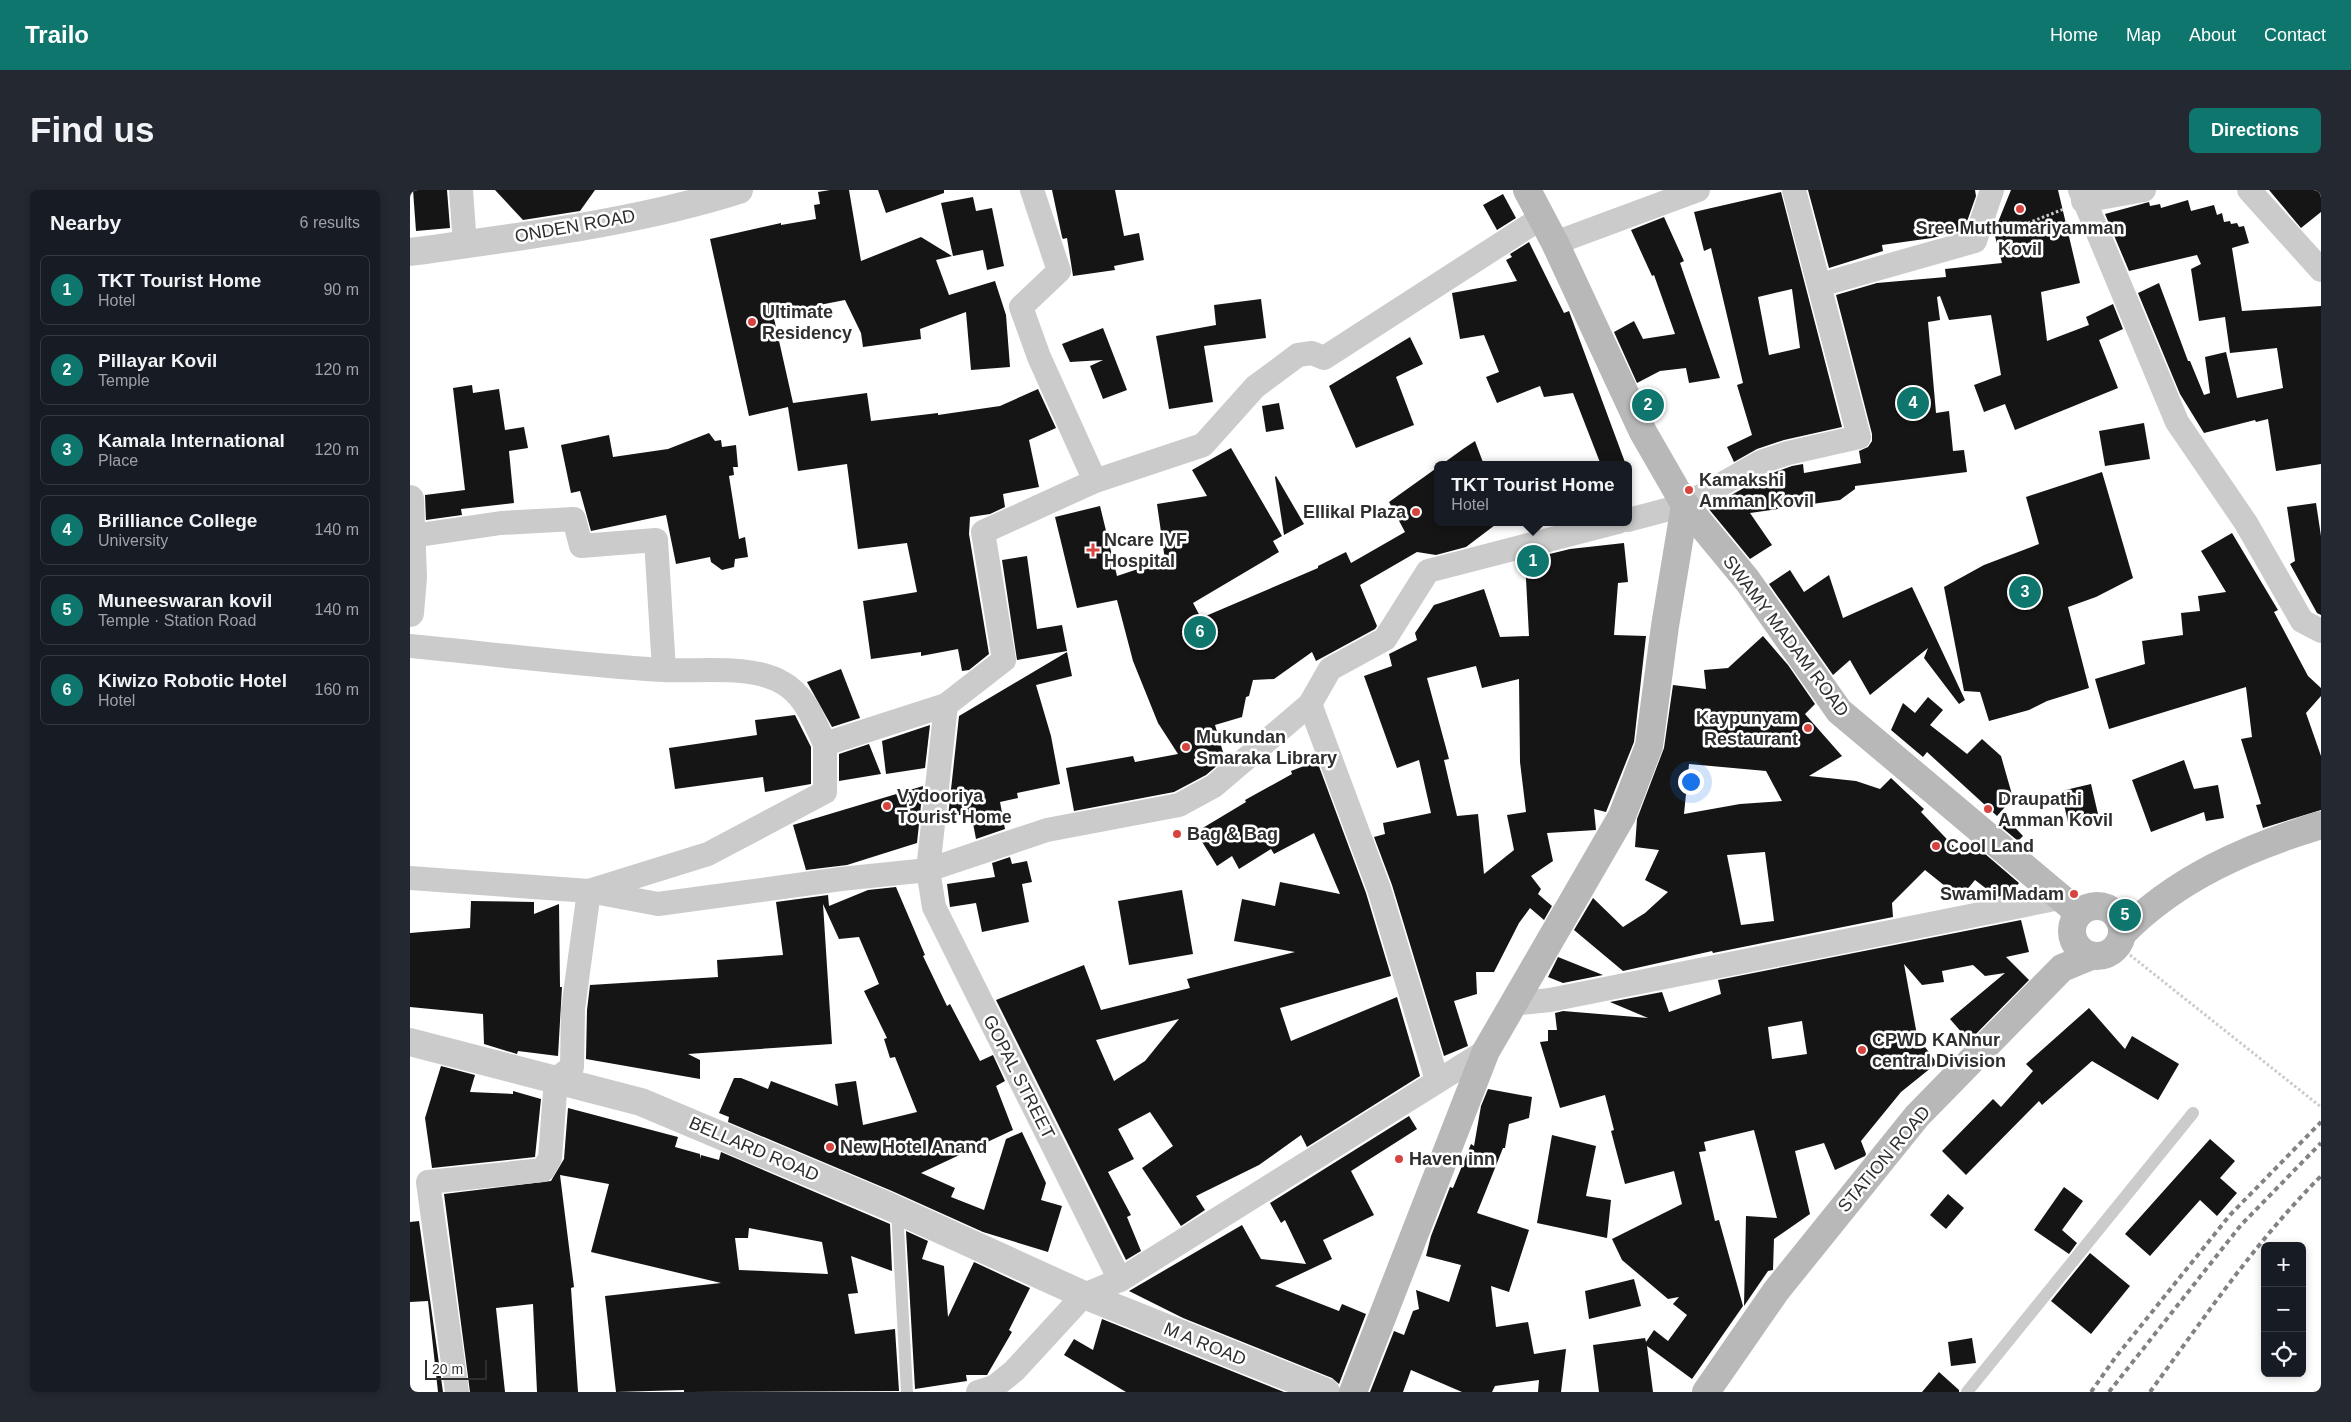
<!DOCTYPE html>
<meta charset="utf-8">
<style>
body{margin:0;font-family:Arial,sans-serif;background:#242831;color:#f1f3f6}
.controls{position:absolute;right:15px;bottom:15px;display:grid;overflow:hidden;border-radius:8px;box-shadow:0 2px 8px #0003}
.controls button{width:45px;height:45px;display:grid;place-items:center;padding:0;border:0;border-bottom:1px solid #363941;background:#171b24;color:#f1f3f6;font:25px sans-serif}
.scale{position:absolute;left:15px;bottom:12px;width:62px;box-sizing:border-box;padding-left:5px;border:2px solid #2e2e2e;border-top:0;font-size:14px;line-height:18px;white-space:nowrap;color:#2e2e2e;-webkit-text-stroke:4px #fff;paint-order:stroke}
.you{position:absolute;left:1280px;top:591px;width:18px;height:18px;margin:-12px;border:4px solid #fff;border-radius:50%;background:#1a73e8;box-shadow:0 0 0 8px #1a73e833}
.badge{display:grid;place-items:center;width:32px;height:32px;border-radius:50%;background:#0f766e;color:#fff;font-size:16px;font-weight:700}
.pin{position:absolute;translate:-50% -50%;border:2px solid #fff;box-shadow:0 1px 5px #0006}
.popup{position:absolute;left:1024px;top:271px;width:198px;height:65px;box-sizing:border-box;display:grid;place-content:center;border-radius:8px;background:#171b24;filter:drop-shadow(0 1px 4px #0005);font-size:16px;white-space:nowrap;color:#9ea1a6}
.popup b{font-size:19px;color:#f1f3f6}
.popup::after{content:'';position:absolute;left:50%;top:100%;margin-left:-10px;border:10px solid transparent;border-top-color:#171b24}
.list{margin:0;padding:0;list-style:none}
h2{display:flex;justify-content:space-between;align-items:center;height:65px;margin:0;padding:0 20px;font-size:21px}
h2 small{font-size:16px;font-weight:400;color:#9ea1a6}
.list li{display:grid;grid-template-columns:32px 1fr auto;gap:15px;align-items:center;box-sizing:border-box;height:70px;margin:0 10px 10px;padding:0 10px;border:1px solid #363941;border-radius:8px}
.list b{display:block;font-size:19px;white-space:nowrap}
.list p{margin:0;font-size:16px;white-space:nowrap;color:#9ea1a6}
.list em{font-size:16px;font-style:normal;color:#9ea1a6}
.icon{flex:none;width:28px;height:28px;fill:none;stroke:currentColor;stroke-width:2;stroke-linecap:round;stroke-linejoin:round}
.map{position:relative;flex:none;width:1911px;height:1202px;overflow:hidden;border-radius:8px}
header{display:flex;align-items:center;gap:30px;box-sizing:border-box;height:70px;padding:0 25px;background:#0f766e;color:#fff}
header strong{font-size:24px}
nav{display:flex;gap:28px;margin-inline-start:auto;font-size:18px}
.intro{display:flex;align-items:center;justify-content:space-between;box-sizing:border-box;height:120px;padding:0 30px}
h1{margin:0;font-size:35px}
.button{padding:12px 22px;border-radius:8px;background:#0f766e;color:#fff;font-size:18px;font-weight:700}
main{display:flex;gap:30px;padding:0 30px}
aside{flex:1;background:#171b24;border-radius:8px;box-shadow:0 2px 8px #0003}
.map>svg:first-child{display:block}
</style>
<header>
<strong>Trailo</strong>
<nav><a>Home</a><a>Map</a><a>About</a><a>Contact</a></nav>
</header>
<div class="intro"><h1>Find us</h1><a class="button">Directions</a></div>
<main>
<aside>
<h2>Nearby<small>6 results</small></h2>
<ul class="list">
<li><span class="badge">1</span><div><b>TKT Tourist Home</b><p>Hotel</p></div><em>90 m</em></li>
<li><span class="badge">2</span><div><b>Pillayar Kovil</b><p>Temple</p></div><em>120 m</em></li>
<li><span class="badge">3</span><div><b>Kamala International</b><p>Place</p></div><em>120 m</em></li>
<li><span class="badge">4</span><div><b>Brilliance College</b><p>University</p></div><em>140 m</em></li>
<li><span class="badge">5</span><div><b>Muneeswaran kovil</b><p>Temple · Station Road</p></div><em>140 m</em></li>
<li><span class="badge">6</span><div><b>Kiwizo Robotic Hotel</b><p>Hotel</p></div><em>160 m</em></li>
</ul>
</aside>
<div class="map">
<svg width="1911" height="1202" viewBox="0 0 1911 1202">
<rect width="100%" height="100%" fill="#fff"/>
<!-- building -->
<g fill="#151515" fill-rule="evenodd">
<path d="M3,0H37L40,38L6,41Z"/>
<path d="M85,0H185L170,21L113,30Z"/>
<path d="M420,0H439L451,71L511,47L542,66L526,70L539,105L585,91L596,125L600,177L561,180L556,122L510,139L511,149L453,157L451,143L435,110L363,124L383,213L457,203L461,231L528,223V225L590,216L628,199L646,238L619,250L629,297L593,304L595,317L580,324L560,327L559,344L579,464L559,480L552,481L548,459L511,466V462L461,469L453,411L507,402L497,353L448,359L437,274L388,281L378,217L339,226L300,49L371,33V35L406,29L404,15L410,14L408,2Z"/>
<path d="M468,0H534V3L476,23Z"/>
<path d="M642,0H705L714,46L729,43L734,70L704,76L705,80L663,86L657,48L653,49L652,47Z"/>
<path d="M1398,0H1565L1566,6L1554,40L1522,48L1472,55L1473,61L1419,78Z"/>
<path d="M1601,0H1648L1670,93L1631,102L1637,151L1679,135L1676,127L1703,114L1713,139L1689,150L1708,198L1605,240L1595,214L1574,222L1564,195L1591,185L1581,125L1539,130L1530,106L1527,107L1530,130L1518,132L1526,223L1539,221L1543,261L1554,260L1557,282L1445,296V299L1430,310L1340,323L1362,355L1340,369L1298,318L1357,285L1382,276L1393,274L1394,283L1451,273L1449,261L1458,257L1462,251V244L1426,105L1467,93L1536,87L1535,79L1592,73L1584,42Z"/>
<path d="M1859,0H1911V22L1891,38Z"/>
<path d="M1371,2L1432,237L1374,250L1347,259L1324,272L1317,257L1342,245L1327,195L1333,193L1301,58L1294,61L1284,22ZM1382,99L1390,158L1359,165L1348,107Z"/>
<path d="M1093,4L1106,28L1087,40L1073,15Z"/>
<path d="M563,7L566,21L582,18L594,76L577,80L573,60L543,66L531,13Z"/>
<path d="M1778,10L1781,21L1804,15L1807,25L1812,23L1814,32L1820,31L1821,34L1827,33L1829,37L1834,36L1839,53L1822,58L1832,121L1911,116V274L1866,281L1858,229L1846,232L1845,230L1794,243L1770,204L1728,103L1749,93L1778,171H1780L1794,205L1800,203L1795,167L1816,162L1827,208L1873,198L1867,158L1820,163L1815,127L1789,131L1781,79L1791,74L1787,65L1719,81L1695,24L1739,12L1740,16L1750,14L1751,18Z"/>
<path d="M1254,27L1274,71L1270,73L1310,188L1279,193L1276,178L1250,181L1227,193L1204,142L1224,131L1233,149L1265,144L1244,85L1242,86L1221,40Z"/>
<path d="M1119,52L1154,123L1159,121L1216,275H1191L1163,203L1134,207L1130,196L1087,213L1076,187L1089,182L1074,145L1050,149L1042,103L1107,91L1096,70L1102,67L1100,64Z"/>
<path d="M851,109L856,148L794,156L803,212L759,219L746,146L806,135L804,115Z"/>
<path d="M693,138L717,200L693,209L680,176L693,170L660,172L652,154Z"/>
<path d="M1000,147L1013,174L986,187L1004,235L946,258L919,196Z"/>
<path d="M62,195L63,203L89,199L95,240L114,237L118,258L99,261L104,313L51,319L52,325L16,330L15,305L55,300L43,198Z"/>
<path d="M869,213L874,239L856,242L852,216Z"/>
<path d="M1734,233L1740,269L1695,276L1689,241Z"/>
<path d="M299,243L305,251L311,250L312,257L326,255L328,277H323L324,285L319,286L329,349L335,347L338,367L325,369L324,377L312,380L301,372L300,367L266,374L256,325L181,341L170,301L161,303L151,255L199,245L203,267L258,259Z"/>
<path d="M1065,251L1074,275H1031L1053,259Z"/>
<path d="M821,258L872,346L863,351L869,362L783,413L791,428L908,378V376L936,362L941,373L995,342L979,312L1028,277V332H1089L1056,357L1026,365L1007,362L950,395L967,436L965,439L906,471L902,462L864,489L843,490L839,506L836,507L832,527L805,535L815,569L796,585L764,602L664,621L656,578L723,566L725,572L768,564L748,533L723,471L707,410L667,418L645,327L690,316L707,386L755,370L747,314L797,306L782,280Z"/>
<path d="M1692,282L1723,388L1686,407L1658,417L1679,498L1637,511L1619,520L1579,531L1570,502L1554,501L1534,397L1574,375L1629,354L1616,307Z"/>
<path d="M866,286L894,334L874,345L865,287Z"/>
<path d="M1906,313L1911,346V425L1907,423L1880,374L1885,371L1877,317Z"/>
<path d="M1822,343L1868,420L1864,422L1898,486L1911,498V506L1896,523L1911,566V620L1853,638L1846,615L1851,614L1831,549L1842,547L1836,497L1699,539L1685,489L1735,474L1732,451L1773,445L1771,423L1790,421L1788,406L1816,402L1791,361Z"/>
<path d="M1214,353L1218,392L1208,393L1204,445L1236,446L1224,552L1196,622L1184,619L1186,640L1137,643L1143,671L1121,686L1131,699L1128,704L1142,716L1134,730L1120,718L1109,733L1084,782H1066L1067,804L1044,811L1058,856L1034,866L982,695L964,647L975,644L973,633L1021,623L1009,570L987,578L954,486L982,476L979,464L1007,450L1005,443L1024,415L1074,399L1090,447L1119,446L1115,370L1160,359ZM1066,476L1072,498L1109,489L1110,572L1116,622L1097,625L1104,660L1074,684L1068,624L1047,626L1034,570L1039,569L1017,488Z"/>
<path d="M617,366L627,439L652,435L657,461L607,470L592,370Z"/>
<path d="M1380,380L1394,402L1419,385L1433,428L1502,397L1555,510L1549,514L1514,468L1518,458L1460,505L1440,470L1423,485L1359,394Z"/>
<path d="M1353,446L1378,475L1405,514L1395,524L1432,566L1399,586L1446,591L1470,599L1481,588L1514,619L1511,622L1552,665L1560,655L1565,659L1567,657L1609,693L1600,704L1587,707L1565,690L1550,708L1515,680L1482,713L1483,727L1303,763L1302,761L1213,781L1164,740L1183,708L1213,737L1235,723L1258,702L1235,690L1249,660L1225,657L1227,629L1254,558L1263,495L1296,499L1294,480L1318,478ZM1279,574L1356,581L1372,611L1330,614L1274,624ZM1355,662L1364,731L1331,735L1317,665Z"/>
<path d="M657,462L662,486L626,495L641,546L650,594L607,603L608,608L590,612L595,639L566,649L561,623L538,627L549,526Z"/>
<path d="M431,479L450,528L422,537L397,492Z"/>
<path d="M1518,507L1533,520L1520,535L1547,556L1557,564L1572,549L1591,566L1603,608L1587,626L1517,562L1513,567L1481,540L1493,513L1505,523Z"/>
<path d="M385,525L401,557V594L355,602L353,587L265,599L259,558L347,545L345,530Z"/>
<path d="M520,535L515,578L476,584L472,551Z"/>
<path d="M459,554L471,584L429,591V564Z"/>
<path d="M1774,570L1784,599L1808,595L1814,628L1796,631L1794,622L1741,642L1722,590Z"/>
<path d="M907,571L956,703L981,786L870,818L881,851L987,807L1010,886L897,957L891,945L849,975L786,1006L795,1020L771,1036L732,978L763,956L740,922L708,939L724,969L698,982L721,1025L717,1027L731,1061L716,1070L586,810L674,775L691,820L780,798L777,789L885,762L824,751L832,709L865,716L870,692L930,704L904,643L864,664L861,659L829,679L822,666L807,676L786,642L836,612L835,610L882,584L881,581ZM769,829L735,871L704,891L686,850Z"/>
<path d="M1681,594L1688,624L1658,632L1651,601Z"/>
<path d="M513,596L507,653L437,675L396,680L383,635Z"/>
<path d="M1597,629L1613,646L1608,651L1590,636Z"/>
<path d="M600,667L602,674L617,671L622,692L612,694L619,732L572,742L566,713L540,717L537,694L585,687L582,673Z"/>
<path d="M486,697L515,765L513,766L537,816L540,814L570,871L583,865L595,891L586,896L603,940L511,983L545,998L541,1007L574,1020L596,949L612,942L636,993L631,1010L652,1016L638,1062L573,1042L482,1001L318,932L319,927L309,923L324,888H331L358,899L361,891L428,916L425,894L446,891L453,935L507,922L485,867L480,868L474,849L477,848L454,801L469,794L449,747L429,749L413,714L422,854L278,864L290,870V889L176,869L177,820L180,795L308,787L307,770L373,765L366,712L418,705L419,716L458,700Z"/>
<path d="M772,700L783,764L719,775L708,711Z"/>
<path d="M61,711L124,712V724L149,714L150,797H152L148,866L108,861L107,864L74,854L73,824L0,817V743L60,738Z"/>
<path d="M1611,730L1619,762L1596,767L1619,790L1559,851L1540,829L1595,783L1575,786L1563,775L1532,781L1534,792L1512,795L1494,774L1509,856L1512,853L1527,873L1491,902L1451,951L1456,964L1455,966L1425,980L1414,953L1385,961L1400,1024L1364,1049L1363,1080L1358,1081L1334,1116L1336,1026L1367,1028L1344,940L1294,952L1296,961L1289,962L1305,1031L1309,1030L1333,1116L1282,1189L1237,1156L1243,1202H1189L1183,1155L1235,1148L1236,1152L1244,1140L1258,1151L1277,1125L1263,1114L1269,1107L1258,1109L1212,1070L1202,1049L1272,1014L1264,981L1215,994L1201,941L1204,940L1195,905L1150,918L1130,852L1138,851V840H1147L1145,823L1153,821L1238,828L1200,812L1252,802L1259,822L1311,804L1308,790ZM1392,831L1397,864L1362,869L1358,837Z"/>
<path d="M1148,767L1193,785L1153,793L1138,787Z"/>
<path d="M1679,818L1715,859L1722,846L1769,874L1748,910L1682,871L1632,915L1629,911L1556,985L1532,961L1583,909L1591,917L1623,881L1616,874Z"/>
<path d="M31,876L65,885L60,902L103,904V901L131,909L125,967L22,978L15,928Z"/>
<path d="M1078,899L1122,907L1119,928L1099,934L1095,958H1093L1067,1023L1119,1040L1099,1102L1081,1096L1086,1137L1118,1132L1124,1164L1156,1159L1151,1202H1128L1129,1190L1085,1196L1082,1202H1052L1001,1180L993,1202H960L984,1141L994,1145L1003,1121L1009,1119L1006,1100L1039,1112L1051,1075L1016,1066L1021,1046L1040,997L1043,998L1061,954L1064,956L1071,916Z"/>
<path d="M158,918L268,947L265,957L290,964V969L291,965L309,970L311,962L480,1034L482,1081L441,1066L448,1103L438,1104L445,1144L485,1139L489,1201L274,1202V1200L206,1202L195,1106L311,1093L181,1062L199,994L150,985L164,1097L161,1098L168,1202H127L123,1114L86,1118L95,1202H60L34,1004L141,991L154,969ZM339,1038L412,1052L418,1084L329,1080L325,1048H338Z"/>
<path d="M999,926L1007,939L941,981L964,1025L913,1050L922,1069L865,1096L929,1121L932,1114L956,1124L929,1194L922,1188L773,1128L719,1101L832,1035L851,1069L896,1074L875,1030L871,1033L860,1013Z"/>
<path d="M1142,945L1186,956L1176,1006L1201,1010L1197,1048L1127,1033Z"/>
<path d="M1800,949L1825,971L1810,988L1827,1003L1807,1026L1790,1010L1740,1066L1715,1044Z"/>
<path d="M1654,997L1673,1011L1652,1040L1667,1053L1659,1064L1624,1040Z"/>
<path d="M1538,1004L1554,1018L1536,1039L1520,1025Z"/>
<path d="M9,1031L33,1202H28L18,1111L0,1112V1032Z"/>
<path d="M496,1041L518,1051L512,1069L534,1076L538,1127L564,1072L620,1098L599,1140L602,1142L577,1185H556L557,1191L505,1199Z"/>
<path d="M1680,1063L1720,1096L1681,1144L1641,1111Z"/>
<path d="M1224,1089L1231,1116L1179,1129L1175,1101Z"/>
<path d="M692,1129L874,1202H716L654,1165L664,1149L683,1160Z"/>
<path d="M1562,1148L1566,1173L1541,1176L1538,1152Z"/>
<path d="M1529,1182L1549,1200V1202H1512Z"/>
</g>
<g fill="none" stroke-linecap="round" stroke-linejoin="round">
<!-- path -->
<g stroke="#cbcbcb" stroke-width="3" stroke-dasharray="2.5 2.5" stroke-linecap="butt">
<path d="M1590,44L1654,19"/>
<path d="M1720,765L1911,917"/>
</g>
<!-- service -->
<g stroke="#cbcbcb" stroke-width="12">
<path d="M487,1020L497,1202"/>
<path d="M1557,1202L1783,923"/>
</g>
<!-- minor -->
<g stroke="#cbcbcb" stroke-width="24">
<path d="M51,0L55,55"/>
<path d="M622,0L649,81L611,117L629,167L685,291"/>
<path d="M1670,0L1767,232L1836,333L1892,431L1911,441"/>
<path d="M1839,0L1911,80"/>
<path d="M1673,11L1734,0"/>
<path d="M1145,53L1288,0"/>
<path d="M1410,95L1565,51L1582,0"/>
<path d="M1218,330L1275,315L1351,272L1378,263L1449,247L1384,0"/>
<path d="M2,346L91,333L164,329L171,356L246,350L254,480"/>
<path d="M0,456C84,464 169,475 253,480C289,482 341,474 373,493C396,506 404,532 415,554L536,515"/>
<path d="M900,514L969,699L1027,890"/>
<path d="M0,688L179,701L298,664L415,602V554"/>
<path d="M1102,814L1140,810L1650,708"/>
<path d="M710,1090L524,717L518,680L536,515L594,470L573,342L685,291L793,255L845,197L888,165L902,163L914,168L1131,28"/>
<path d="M47,1202L18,992L133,980L140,968L146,889L162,877L163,819L179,701L248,714L431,689L518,680L637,640L769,615L804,596L900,514L920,479L975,449L1018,381L1208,332"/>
<path d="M568,1202L584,1197L604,1181L674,1105L710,1090L1076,861"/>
</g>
<!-- tertiary -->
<g stroke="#cbcbcb" stroke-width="28">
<path d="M0,62C107,47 226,33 329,0"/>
<path d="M0,309L3,387L0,423"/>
<path d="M0,852L231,912L476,1015L674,1105L916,1202"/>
</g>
<!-- secondary -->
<g stroke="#b8b8b8" stroke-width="28">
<path d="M1117,0L1145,53L1233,242L1275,315L1337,390L1429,521L1669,723"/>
<circle cx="1687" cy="741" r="25"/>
<path d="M1712,744C1766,688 1839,657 1911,635"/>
<path d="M943,1202L1076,861L1212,626L1239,556L1255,436L1275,315"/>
<path d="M1296,1202L1366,1101L1507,926L1652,778L1681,766"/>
</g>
<!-- rail -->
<g stroke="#838383" stroke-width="4" stroke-dasharray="5 4" stroke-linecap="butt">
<path d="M1681,1202L1705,1168L1820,1025L1911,932"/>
<path d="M1699,1202L1831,1035L1911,953"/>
<path d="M1740,1202C1794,1128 1846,1051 1911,986"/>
</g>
</g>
<!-- markers -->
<g fill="#d7433e" stroke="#fff" stroke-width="2">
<circle cx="1610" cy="19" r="5"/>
<circle cx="342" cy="132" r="5"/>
<circle cx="1279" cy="300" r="5"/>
<circle cx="1006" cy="322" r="5"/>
<path d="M680.5 352.5h5v5h5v5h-5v5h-5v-5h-5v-5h5z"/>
<circle cx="1398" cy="538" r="5"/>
<circle cx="776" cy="557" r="5"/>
<circle cx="477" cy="616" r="5"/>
<circle cx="1578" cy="619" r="5"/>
<circle cx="767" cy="644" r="5"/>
<circle cx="1526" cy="656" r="5"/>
<circle cx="1664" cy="704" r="5"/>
<circle cx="1452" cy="860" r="5"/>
<circle cx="420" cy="957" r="5"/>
<circle cx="989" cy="969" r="5"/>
</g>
<g text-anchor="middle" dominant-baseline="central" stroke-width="5" stroke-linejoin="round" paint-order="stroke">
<!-- street labels -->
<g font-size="18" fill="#2e2e2e" stroke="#fff">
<text transform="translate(165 36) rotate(-10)">ONDEN ROAD</text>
<text transform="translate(1376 446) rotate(53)">SWAMY MADAM ROAD</text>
<text transform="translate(609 887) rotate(63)">GOPAL STREET</text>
<text transform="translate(344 959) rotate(23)">BELLARD ROAD</text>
<text transform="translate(1474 969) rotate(-50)">STATION ROAD</text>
<text transform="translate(795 1154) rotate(22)">M A ROAD</text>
</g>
<!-- poi labels -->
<g font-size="18" font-weight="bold" fill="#2e2e2e" stroke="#fff" text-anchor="start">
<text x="1610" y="38" text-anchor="middle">Sree Muthumariyamman<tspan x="1610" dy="21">Kovil</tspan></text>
<text x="352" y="122">Ultimate<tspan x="352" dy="21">Residency</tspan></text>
<text x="1289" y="290">Kamakshi<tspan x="1289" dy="21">Amman Kovil</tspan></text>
<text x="996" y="322" text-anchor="end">Ellikal Plaza</text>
<text x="694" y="350">Ncare IVF<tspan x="694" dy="21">Hospital</tspan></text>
<text x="1388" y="528" text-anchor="end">Kaypunyam<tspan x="1388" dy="21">Restaurant</tspan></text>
<text x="786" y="547">Mukundan<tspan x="786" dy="21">Smaraka Library</tspan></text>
<text x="487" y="606">Vydooriya<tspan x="487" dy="21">Tourist Home</tspan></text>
<text x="1588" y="609">Draupathi<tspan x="1588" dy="21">Amman Kovil</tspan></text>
<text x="777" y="644">Bag &amp; Bag</text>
<text x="1536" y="656">Cool Land</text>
<text x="1654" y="704" text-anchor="end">Swami Madam</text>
<text x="1462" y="850">CPWD KANnur<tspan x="1462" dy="21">central Division</tspan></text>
<text x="430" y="957">New Hotel Anand</text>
<text x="999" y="969">Haven inn</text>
</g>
</g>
</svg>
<div class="controls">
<button>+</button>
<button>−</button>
<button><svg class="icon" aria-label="locate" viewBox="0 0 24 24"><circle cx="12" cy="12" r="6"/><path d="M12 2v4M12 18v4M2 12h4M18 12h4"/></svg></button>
</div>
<div class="scale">20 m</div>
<div class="you"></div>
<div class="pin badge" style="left:1123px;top:371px">1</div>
<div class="popup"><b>TKT Tourist Home</b>Hotel</div>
<div class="pin badge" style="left:1238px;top:215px">2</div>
<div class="pin badge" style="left:1615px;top:402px">3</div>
<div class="pin badge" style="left:1503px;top:213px">4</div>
<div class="pin badge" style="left:1715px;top:725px">5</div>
<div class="pin badge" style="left:790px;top:442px">6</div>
</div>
</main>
